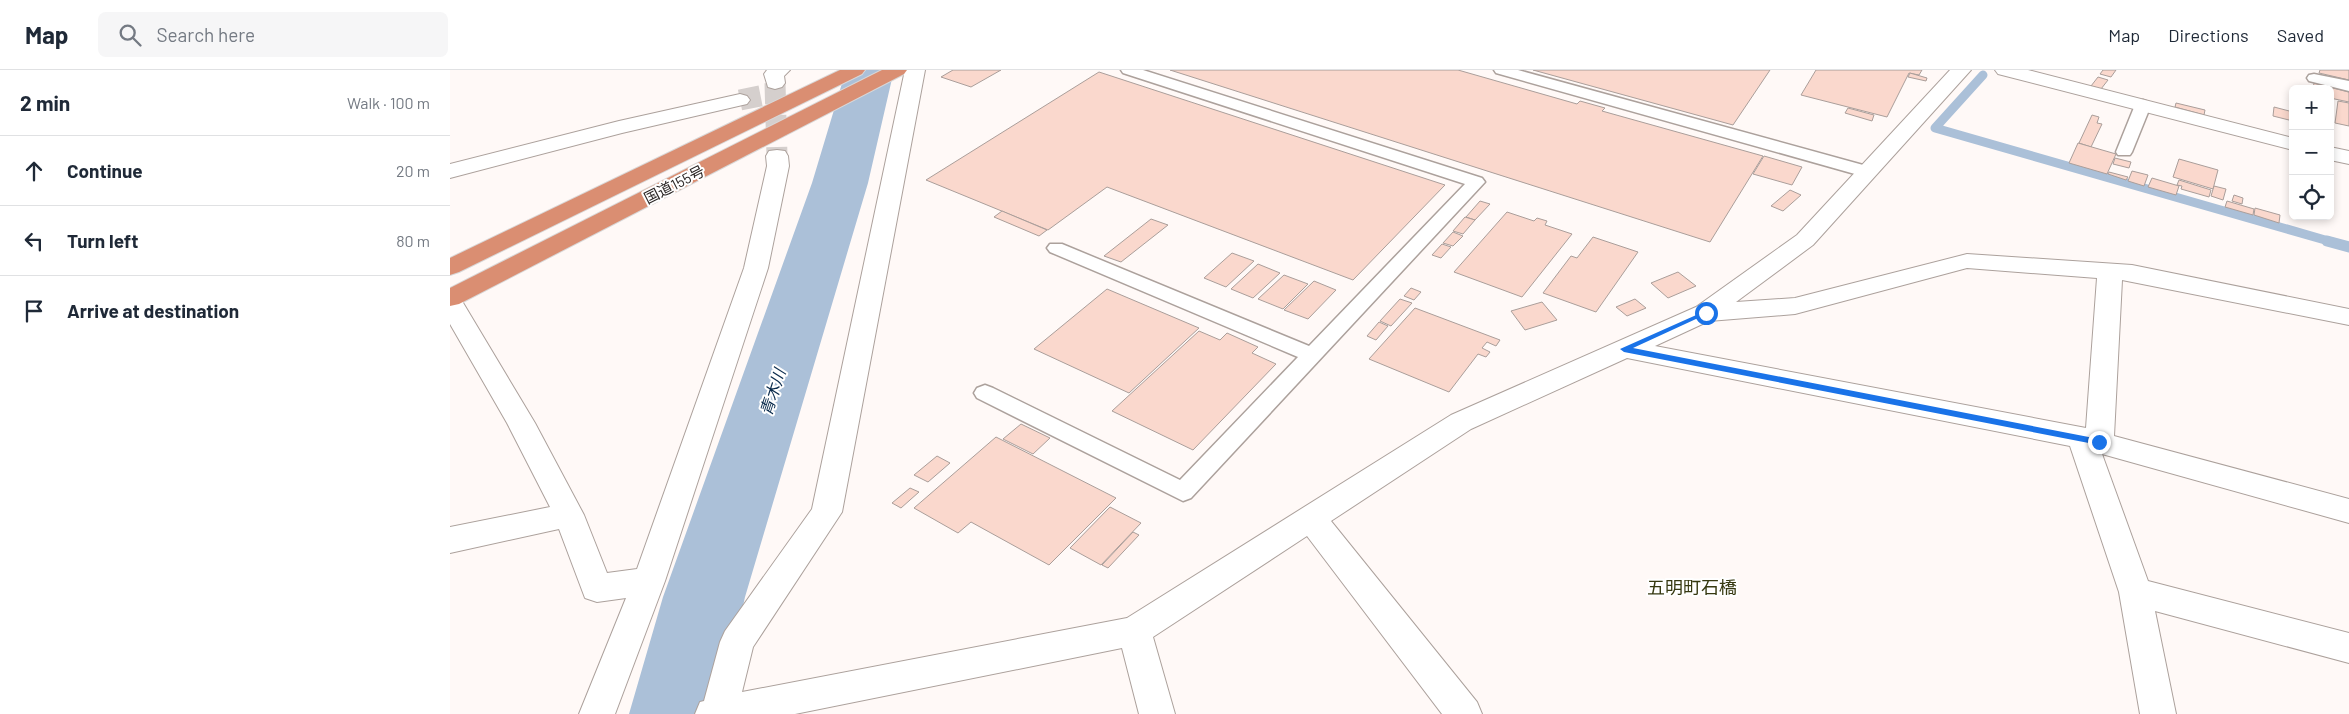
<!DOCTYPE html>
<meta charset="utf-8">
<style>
body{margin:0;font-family:Barlow,"Noto Sans JP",sans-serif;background:#f6f6f7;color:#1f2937}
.controls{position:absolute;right:15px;top:15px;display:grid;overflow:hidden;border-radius:8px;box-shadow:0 2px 8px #0003}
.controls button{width:45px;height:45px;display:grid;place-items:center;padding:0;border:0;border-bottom:1px solid #e0e1e3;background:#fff;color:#1f2937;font:25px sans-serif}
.stop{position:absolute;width:15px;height:15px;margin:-11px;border:4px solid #1a73e8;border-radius:50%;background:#fff}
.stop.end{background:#1a73e8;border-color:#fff;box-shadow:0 1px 5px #0008}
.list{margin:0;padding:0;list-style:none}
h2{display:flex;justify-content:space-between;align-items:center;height:65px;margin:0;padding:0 20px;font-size:21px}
h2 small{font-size:16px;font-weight:400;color:#747a83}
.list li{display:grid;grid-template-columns:32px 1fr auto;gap:15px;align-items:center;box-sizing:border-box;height:70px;padding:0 20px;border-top:1px solid #e0e1e3}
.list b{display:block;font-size:19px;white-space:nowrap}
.list em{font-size:16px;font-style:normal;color:#747a83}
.icon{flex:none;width:28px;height:28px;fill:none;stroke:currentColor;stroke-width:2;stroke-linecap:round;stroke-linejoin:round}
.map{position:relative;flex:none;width:1899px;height:644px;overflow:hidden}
header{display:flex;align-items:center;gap:30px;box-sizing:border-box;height:70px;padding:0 25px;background:#fff;border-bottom:1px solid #e0e1e3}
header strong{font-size:24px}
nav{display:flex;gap:28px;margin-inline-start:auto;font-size:18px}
.search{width:350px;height:45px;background:#f6f6f7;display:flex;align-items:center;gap:12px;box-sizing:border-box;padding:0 18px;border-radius:8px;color:#747a83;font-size:19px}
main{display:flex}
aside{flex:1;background:#fff}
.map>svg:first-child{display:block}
</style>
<header>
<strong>Map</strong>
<div class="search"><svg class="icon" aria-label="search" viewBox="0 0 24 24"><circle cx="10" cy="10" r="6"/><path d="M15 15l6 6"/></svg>Search here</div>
<nav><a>Map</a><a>Directions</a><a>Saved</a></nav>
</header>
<main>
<aside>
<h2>2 min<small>Walk · 100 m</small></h2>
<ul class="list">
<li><svg class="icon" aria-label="ahead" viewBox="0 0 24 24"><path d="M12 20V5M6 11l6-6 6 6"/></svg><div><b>Continue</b></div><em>20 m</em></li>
<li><svg class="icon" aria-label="left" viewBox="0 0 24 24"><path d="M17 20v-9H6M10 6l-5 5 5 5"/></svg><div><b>Turn left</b></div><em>80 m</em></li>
<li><svg class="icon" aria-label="arrive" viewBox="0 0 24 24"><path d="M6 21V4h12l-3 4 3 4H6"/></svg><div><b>Arrive at destination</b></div></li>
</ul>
</aside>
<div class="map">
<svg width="1899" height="644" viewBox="0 0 1899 644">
<rect width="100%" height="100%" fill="#fff9f7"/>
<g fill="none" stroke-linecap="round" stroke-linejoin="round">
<!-- stream-far1 -->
<path stroke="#abc0d8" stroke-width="9" d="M1533,5L1485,58L1882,172"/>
<!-- stream -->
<path stroke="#abc0d8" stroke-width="11" d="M1877,171L1899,177"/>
<!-- river -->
<path fill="#abc0d8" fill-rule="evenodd" d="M396,0H444L418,113L295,527L269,644H179L213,527L362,113Z"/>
</g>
<!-- building -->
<g fill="#fad8cd" stroke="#aa9e9a">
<path d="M503,0H551L521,17L491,7Z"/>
<path d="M720,0H1008L1127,34L1130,31L1155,38L1152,41L1313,86L1260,172Z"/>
<path d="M1083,0H1320L1283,55Z"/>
<path d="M1366,0H1472L1469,5L1459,3L1437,47L1351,25Z"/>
<path d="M1653,0H1666L1661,7L1650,4Z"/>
<path d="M1870,0H1899V10L1869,3Z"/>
<path d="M649,2L995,115L903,210L657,117L598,160L476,110Z"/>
<path d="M1460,3L1477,8L1476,11L1458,7Z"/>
<path d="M1648,7L1658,10L1651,19L1641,16Z"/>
<path d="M1864,13L1899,22V32L1880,28V19H1863Z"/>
<path d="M1888,31L1899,33V56L1885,53Z"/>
<path d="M1726,33L1755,40L1754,45L1725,37Z"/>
<path d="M1824,37L1843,42V51L1823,46Z"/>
<path d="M1398,38L1424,45L1422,51L1395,43Z"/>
<path d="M1642,45L1649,47L1647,53L1652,54L1641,77L1629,73Z"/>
<path d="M1628,73L1666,84L1657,104L1619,93Z"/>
<path d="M1314,86L1352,97L1342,115L1303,104Z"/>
<path d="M1665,88L1681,92L1679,98L1663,94Z"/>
<path d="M1729,89L1768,100L1763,119L1723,107Z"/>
<path d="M1682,101L1698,105L1694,116L1678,111Z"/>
<path d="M1659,102L1678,107L1676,110L1658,104Z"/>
<path d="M1702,108L1729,116L1726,125L1698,117Z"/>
<path d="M1729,110L1761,120L1759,127L1731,119L1732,116L1727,115Z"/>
<path d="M1764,116L1776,119L1773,130L1761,126Z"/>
<path d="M1340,120L1351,125L1333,141L1321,136Z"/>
<path d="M1784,125L1793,128L1792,134L1782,131Z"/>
<path d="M1030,131L1040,134L1025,150L1016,147Z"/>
<path d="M1777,131L1804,139L1803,145L1775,137Z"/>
<path d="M1805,138L1830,145L1829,153L1804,145Z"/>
<path d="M552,141L597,160L589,166L544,147Z"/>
<path d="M1057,142L1084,151L1087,148L1097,151L1095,155L1122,164L1072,227L1004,202Z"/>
<path d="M1015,147L1025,150L1013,164L1003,161Z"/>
<path d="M701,149L718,155L671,192L654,186Z"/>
<path d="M1003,162L1013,166L1003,176L993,173Z"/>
<path d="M1143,167L1188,182L1146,242L1093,223L1121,186L1127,188Z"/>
<path d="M992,174L1001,177L991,188L982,185Z"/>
<path d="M782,183L804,191L776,217L754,208Z"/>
<path d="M808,194L830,203L803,228L781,219Z"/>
<path d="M1228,202L1246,216L1218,228L1201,213Z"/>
<path d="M834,205L858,214L833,239L808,229Z"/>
<path d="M864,211L886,220L858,249L834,240Z"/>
<path d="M961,218L971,222L964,230L954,226Z"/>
<path d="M657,219L749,258L679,323L584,279Z"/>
<path d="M950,229L962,233L941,256L930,251Z"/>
<path d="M1185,229L1196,238L1177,246L1166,237Z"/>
<path d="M1092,232L1107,250L1075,260L1061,241Z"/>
<path d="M965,238L1050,270L1046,276L1037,272L1032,278L1040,282L1036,287L1028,284L999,322L919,289Z"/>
<path d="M929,252L938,256L926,270L917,266Z"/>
<path d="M749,261L770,270L777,263L808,277L802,283L826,294L743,380L662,341Z"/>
<path d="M571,354L600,368L583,384L553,369Z"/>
<path d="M546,367L666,428L599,495L521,452L508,463L464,438Z"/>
<path d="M487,386L500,393L478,412L464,405Z"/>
<path d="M460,418L469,422L451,438L442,433Z"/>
<path d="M660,437L691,453L651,495L620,478Z"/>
<path d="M683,462L689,465L658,498L652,495Z"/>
</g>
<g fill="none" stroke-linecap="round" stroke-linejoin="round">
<!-- minor-tunnel -->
<g stroke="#d5cfcd" stroke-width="21" stroke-dasharray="21 11" stroke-linecap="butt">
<path d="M325,13L327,86"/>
<path d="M290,30L325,23"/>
</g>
<!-- service casing -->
<g stroke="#aca19c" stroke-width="3">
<g id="service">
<path d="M671,0H693L1032,108L1035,112L741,428L733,431L527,328L524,323L527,318L535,315L543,318L730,410L848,287L600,182L597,178L600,174H612L859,276L1015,114L673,3Z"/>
<path d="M1044,0H1068L1424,98L1426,102L1424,106H1412L1046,3Z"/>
<path d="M1864,4L1899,11V21L1859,11L1857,8L1859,5Z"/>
<path d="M1693,30L1698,32L1701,35L1682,82L1680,85H1668L1666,82L1685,35L1688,32Z"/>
</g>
</g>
<!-- minor casing -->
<g stroke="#aca19c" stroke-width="2">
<g id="minor">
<path d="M317,0H340L334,6L335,13L332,17L325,19L318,17L314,4Z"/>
<path d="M455,0H475L392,442L303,577L292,622L677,548L1001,345L1246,237L1347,165L1500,0H1521L1363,175L1286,232L1345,228L1517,184L1682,195L1899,239V255L1672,210L1664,366L1899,429V453L1652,384L1698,511L1899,563V593L1705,541L1726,644H1690L1669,522L1620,376L1177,288L1021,359L881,451L1027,632L1032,644H992L857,466L703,567L725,644H689L672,578L345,644H245L250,632L254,631L270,572L275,561L362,439ZM1517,198L1647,208L1636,358L1205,276L1259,251L1345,244Z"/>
<path d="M1545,0H1578L1843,68V80L1548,4Z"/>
<path d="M290,24L297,26L300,30L297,34L172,63L0,108V94L169,51Z"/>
<path d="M1880,77L1899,81V94L1880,90Z"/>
<path d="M327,80L335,81L338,86L339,96L318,198L215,511L165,644H129L176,528L147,532L135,528L109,459L0,483V457L100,437L57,353L0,254V224L9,226L85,353L134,445L157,503L187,499L294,198L317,96L316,86L319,81Z"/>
</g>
</g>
<!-- trunk casing -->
<g stroke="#d9d8d8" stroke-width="2">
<g id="trunk">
<path d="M390,0H415L412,4L9,202L0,205V188Z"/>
<path d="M432,0H457L454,4L9,234L0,236V218Z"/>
</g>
</g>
<!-- service -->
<use href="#service" fill="#fff" fill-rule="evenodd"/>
<!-- minor -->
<use href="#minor" fill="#fff" fill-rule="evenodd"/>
<!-- trunk -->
<use href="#trunk" fill="#da8e72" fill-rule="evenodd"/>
</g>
<!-- route -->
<path fill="#1a73e8" d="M1253,242L1259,243L1183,278L1649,369L1653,372L1649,375L1174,282L1170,279Z"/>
<g text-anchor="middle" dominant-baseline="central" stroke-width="4" stroke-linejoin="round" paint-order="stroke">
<!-- street labels -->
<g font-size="15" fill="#2c2726" stroke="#fff">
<text transform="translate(224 114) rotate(-27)">国道155号</text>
</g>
<!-- water labels -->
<g font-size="16" font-style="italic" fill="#0a2b4c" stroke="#fff">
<text transform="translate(322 322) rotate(-72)">青木川</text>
</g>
<!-- quarter labels -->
<g font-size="18" fill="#363810" stroke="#fff">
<text x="1242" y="517">五明町石橋</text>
</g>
</g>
</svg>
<div class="controls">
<button>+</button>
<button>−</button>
<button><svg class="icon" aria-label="locate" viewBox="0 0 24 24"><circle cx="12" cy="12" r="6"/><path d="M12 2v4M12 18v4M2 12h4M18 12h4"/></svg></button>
</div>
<div class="stop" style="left:1256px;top:243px"></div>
<div class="stop end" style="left:1649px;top:372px"></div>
</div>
</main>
